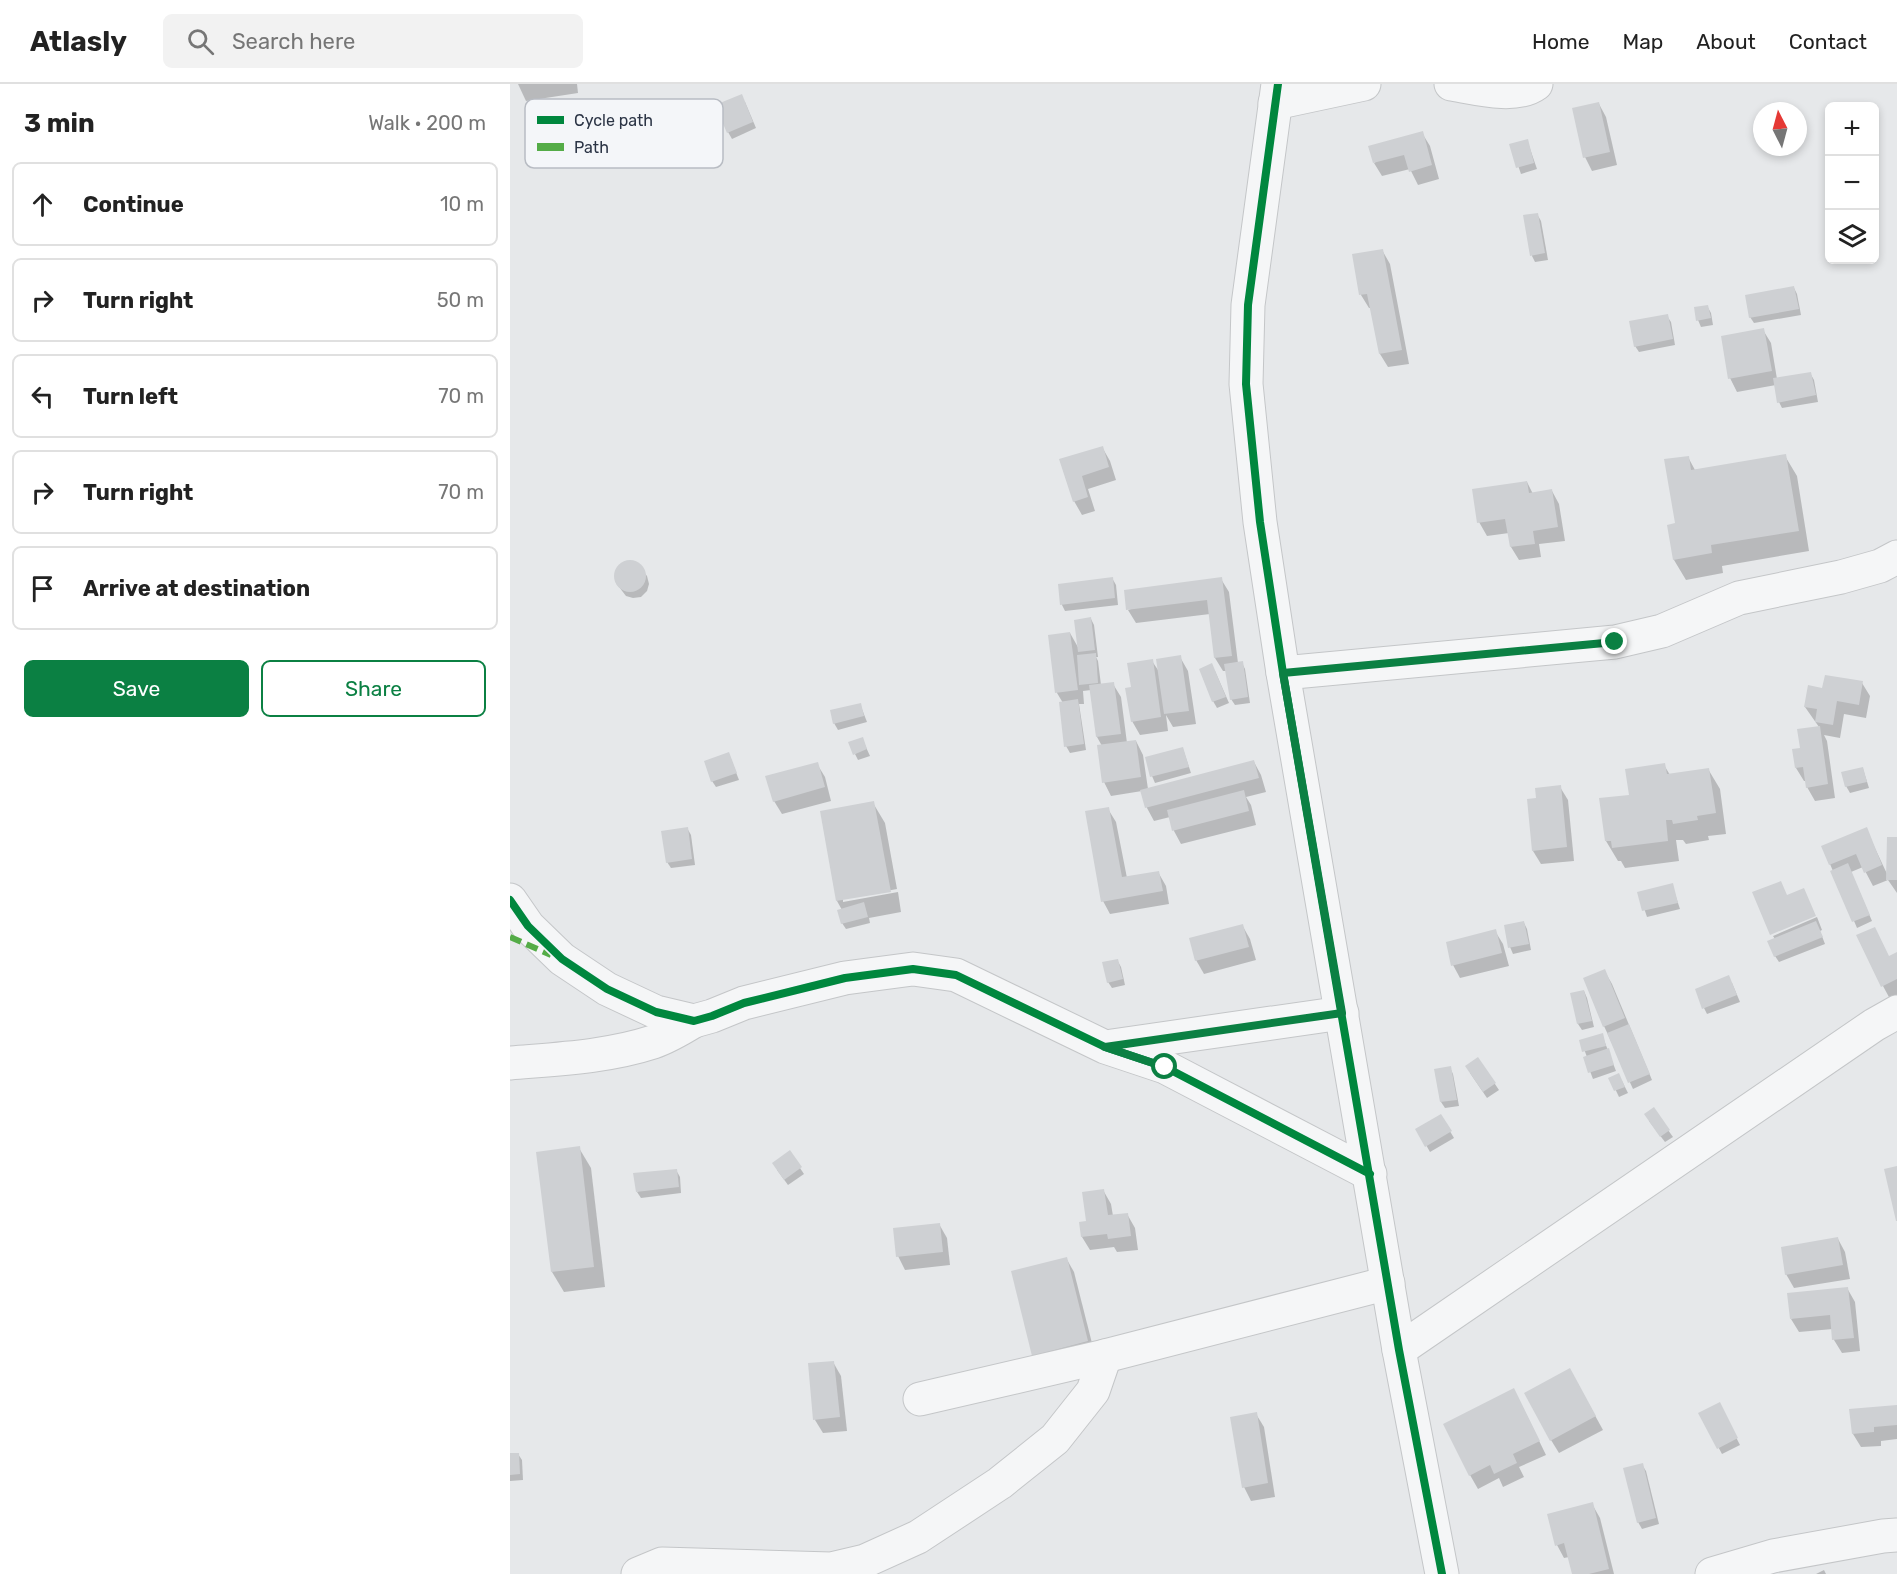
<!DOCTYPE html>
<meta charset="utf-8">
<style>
body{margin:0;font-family:Rubik,sans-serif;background:#f2f2f2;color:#222}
.controls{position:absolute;right:18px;top:18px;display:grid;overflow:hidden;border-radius:9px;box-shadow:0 3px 9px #0003}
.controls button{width:54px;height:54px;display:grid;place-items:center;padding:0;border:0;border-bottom:2px solid #e0e0e0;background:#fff;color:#222;font:30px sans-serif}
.compass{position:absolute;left:1243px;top:18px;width:54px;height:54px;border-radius:50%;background:#fff;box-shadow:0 3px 9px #0003;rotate:354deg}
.stop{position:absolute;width:18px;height:18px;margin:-14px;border:4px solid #0b8043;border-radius:50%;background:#fff}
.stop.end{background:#0b8043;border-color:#fff;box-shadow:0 2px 6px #0008}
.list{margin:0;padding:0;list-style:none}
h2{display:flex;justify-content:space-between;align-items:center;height:78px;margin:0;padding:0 24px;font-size:26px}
h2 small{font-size:20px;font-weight:400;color:#767676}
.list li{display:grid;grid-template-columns:39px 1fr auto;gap:18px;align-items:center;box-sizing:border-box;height:84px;margin:0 12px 12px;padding:0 12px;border:2px solid #e0e0e0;border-radius:9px}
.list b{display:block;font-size:22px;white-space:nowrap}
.list em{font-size:20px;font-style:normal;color:#767676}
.actions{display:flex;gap:12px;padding:18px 24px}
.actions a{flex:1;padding:14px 0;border:2px solid #0b8043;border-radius:9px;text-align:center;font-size:21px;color:#0b8043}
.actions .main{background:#0b8043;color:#fff}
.icon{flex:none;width:33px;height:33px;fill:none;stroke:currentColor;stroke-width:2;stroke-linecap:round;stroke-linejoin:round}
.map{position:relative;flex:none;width:1387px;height:1490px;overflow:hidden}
header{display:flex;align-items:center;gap:36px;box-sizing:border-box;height:84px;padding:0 30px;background:#fff;border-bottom:2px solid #e0e0e0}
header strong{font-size:28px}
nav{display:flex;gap:33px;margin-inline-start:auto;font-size:21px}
.search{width:420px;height:54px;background:#f2f2f2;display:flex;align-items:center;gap:15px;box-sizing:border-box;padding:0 21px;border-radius:9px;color:#767676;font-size:22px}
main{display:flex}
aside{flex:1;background:#fff}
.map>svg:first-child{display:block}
</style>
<header>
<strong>Atlasly</strong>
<div class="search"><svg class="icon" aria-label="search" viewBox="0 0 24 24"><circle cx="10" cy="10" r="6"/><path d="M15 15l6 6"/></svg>Search here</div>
<nav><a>Home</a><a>Map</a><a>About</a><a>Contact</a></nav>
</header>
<main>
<aside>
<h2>3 min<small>Walk · 200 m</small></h2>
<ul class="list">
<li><svg class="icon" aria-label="ahead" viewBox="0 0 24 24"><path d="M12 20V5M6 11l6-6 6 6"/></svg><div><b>Continue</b></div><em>10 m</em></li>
<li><svg class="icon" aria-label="right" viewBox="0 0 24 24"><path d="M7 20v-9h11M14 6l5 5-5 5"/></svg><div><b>Turn right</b></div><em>50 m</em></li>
<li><svg class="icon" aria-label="left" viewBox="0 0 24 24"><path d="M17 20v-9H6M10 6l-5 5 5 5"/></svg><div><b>Turn left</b></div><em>70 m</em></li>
<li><svg class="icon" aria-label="right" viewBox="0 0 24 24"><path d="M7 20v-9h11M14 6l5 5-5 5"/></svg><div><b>Turn right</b></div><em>70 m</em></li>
<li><svg class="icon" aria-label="arrive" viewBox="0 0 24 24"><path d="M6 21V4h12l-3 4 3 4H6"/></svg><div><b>Arrive at destination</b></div></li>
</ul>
<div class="actions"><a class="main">Save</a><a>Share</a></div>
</aside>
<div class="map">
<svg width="1387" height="1490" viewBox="0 0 1387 1490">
<rect width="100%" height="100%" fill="#e6e8ea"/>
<!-- shadow -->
<g fill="#0003">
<path d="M8,0H67L68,9L16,17Z"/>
<path d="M235,18L246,44L222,55L218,48Z"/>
<path d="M1089,20L1096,33L1107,81L1082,87L1075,73Z"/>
<path d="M912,49L920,62L929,95L908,101L900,85L872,92L864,79Z"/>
<path d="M1017,56L1027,85L1011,90L1001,61Z"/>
<path d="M1027,130L1031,137L1038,176L1025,178L1022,172Z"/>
<path d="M872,166L880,180L899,280L878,283L870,270L862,224H859L851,211L844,171Z"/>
<path d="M1284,204L1287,210L1291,231L1244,239L1240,233Z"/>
<path d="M1197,222L1201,229L1203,241L1191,243L1188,236Z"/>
<path d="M1157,232L1161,238L1165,261L1129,268L1125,262Z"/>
<path d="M1253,246L1261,259L1267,295L1300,289L1304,296L1308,318L1272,324L1269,318L1266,301L1227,308L1220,294Z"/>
<path d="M592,363L600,377L606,396L578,405L585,427L572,431L564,417L551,376Z"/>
<path d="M1275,372L1287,392L1299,467L1212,482L1213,489L1176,496L1164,476L1167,441L1178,373L1185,386Z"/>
<path d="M1017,398L1023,410L1042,407L1049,420L1055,457L1029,460L1031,473L1009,476L1001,463L999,449L977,452L969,438Z"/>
<path d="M120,477L127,480L137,492L139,500L137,507L131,513L123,514L116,512L106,499L105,492L107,484L113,479Z"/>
<path d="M602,494L606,501L608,521L555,527L552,521L549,501Z"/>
<path d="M711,495L719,508L728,579H732L735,585L740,619L725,621L721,615L717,587H713L705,574L700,530L626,539L618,526Z"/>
<path d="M581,535L584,541L588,573H586L588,577L591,601L603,600L611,613L617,659L626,657L633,671L638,705L744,678L751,691L756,708L736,713L741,721L746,741L671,760L664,747L660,733L644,737L637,724L632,707L601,712L594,698L592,662L587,653L581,606L573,607L574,620H569L576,666L560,669L556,662L553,619L547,609L539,552L560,549L569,565Z"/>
<path d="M670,573L678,587L686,640L663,643L656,631L658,647L630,651L622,637L623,604L642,577L650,589Z"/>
<path d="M705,587L719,619L707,624L703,617Z"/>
<path d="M1352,599L1360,612L1356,634L1334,630L1330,654L1314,651L1317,657L1325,714L1305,717L1297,703L1296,697H1294L1286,684L1292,665L1309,643L1295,623L1314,606Z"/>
<path d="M350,620L357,638L328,646L324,639Z"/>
<path d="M355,661L360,672L348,676L345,670Z"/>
<path d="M673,665L681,689L645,699L642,692Z"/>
<path d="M219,670L229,696L206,703L202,697Z"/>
<path d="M307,680L315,693L321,717L272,730L264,717Z"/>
<path d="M1154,681L1160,691L1198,685L1210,705L1216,750L1198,752L1199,756L1176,760L1173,756H1166L1169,777L1115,784L1111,777H1108L1096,757L1120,712Z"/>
<path d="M1353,685L1359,704L1340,709L1336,702Z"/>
<path d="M1050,703L1058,716L1064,777L1031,780L1023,767L1027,715Z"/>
<path d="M363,719L375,739L387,805L333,815V818L388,808L391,828L359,834L360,839L336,845L332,839V826L327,817L311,728Z"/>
<path d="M598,725L606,738L617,794L648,788L656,802L659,820L600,830L593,817Z"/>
<path d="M177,744L181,751L185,781L161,784L157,778Z"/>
<path d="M1356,745L1378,792L1379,754L1387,755V809L1378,796L1363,802L1353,783L1341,788L1362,837L1347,844L1320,780Z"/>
<path d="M1162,801L1170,825L1137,833L1129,809Z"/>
<path d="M1307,833L1312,846L1310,847L1315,860L1269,878L1265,872V855L1263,852Z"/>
<path d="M1014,839L1017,845L1021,866L1003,870L1000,863Z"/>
<path d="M732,841L740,855L746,876L694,890L686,876Z"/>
<path d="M985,847L993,860L999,882L950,894L943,881Z"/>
<path d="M1387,870V912L1380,915L1373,902L1379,874Z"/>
<path d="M607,876L611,883L615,901L602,904L598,898Z"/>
<path d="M1094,886L1102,900L1142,996L1123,1005L1094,942Z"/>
<path d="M1222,899L1230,918L1197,930L1194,924Z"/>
<path d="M1074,907L1077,914L1084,943L1072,946L1068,940Z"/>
<path d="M1092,951L1106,987L1083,995L1075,974L1077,973L1071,957Z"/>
<path d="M968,975L989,1006L977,1014L960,989Z"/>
<path d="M940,984L943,990L949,1022L935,1024L931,1018L926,986Z"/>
<path d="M1100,994L1112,997L1118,1009L1109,1013Z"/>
<path d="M1143,1025L1163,1053L1155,1058L1139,1037Z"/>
<path d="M931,1032L944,1054L920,1068L907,1045Z"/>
<path d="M69,1064L81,1084L95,1203L54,1208L42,1188Z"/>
<path d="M290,1084L294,1090L278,1101L267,1086Z"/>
<path d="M166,1086L170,1093L171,1109L131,1114L127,1108Z"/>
<path d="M593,1106L601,1120L603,1132L617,1130L625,1144L628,1166L607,1168L604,1163L580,1166L572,1153Z"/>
<path d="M429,1140L437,1154L440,1181L395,1186L388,1172Z"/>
<path d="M1328,1155L1335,1168L1340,1195L1284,1204L1276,1190Z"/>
<path d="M556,1174L564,1188L585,1271L531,1284L524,1271Z"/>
<path d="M1337,1204L1345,1218L1350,1267L1332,1269L1324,1256L1323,1245L1289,1248L1281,1235Z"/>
<path d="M323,1278L331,1292L337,1347L313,1349L305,1336Z"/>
<path d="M1060,1286L1093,1346L1049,1369L1041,1356Z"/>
<path d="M1011,1320L1036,1371L1009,1383L1014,1393L993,1403L989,1394L968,1405L960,1391Z"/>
<path d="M1387,1322V1355L1371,1357V1362L1351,1363L1343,1350L1341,1326Z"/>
<path d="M1212,1326L1230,1361L1212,1370L1190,1329Z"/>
<path d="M746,1330L754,1343L765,1413L741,1417L734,1403Z"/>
<path d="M8,1370L12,1376L13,1396L0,1397V1371Z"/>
<path d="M1132,1381L1136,1387L1149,1440L1132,1445L1128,1438Z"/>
<path d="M1082,1420L1090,1434L1104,1490H1064L1059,1473L1054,1474L1047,1461Z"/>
<path d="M1314,1486L1316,1490H1306Z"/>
</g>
<!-- building -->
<g fill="#ced0d3">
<path d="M232,10L243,38L217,49L205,21Z"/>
<path d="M1089,18L1100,68L1073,74L1062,24Z"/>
<path d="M913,47L922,81L899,88L894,71L863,79L858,62Z"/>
<path d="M1018,55L1024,79L1006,84L999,60Z"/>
<path d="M1028,129L1035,169L1020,172L1013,131Z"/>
<path d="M873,165L892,266L869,270L857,210L849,211L842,170Z"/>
<path d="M1284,202L1289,225L1239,234L1235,211Z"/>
<path d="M1198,221L1201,234L1186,237L1184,223Z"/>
<path d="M1158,230L1163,255L1124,263L1119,237Z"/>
<path d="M1254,244L1262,287L1218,295L1211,252Z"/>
<path d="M1301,288L1306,311L1267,319L1263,294Z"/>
<path d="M593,362L599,383L572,392L578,413L563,418L549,375Z"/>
<path d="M1276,370L1289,447L1201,461L1202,469L1163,476L1157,441L1165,439L1154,375L1179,372L1181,386Z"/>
<path d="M1017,397L1019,409L1042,405L1048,443L1023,447L1025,460L1000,463L995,435L967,439L962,405Z"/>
<circle cx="120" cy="492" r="16"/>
<path d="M603,493L605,514L550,521L548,500Z"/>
<path d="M712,493L722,572L704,574L697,516L616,526L614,506Z"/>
<path d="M581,533L585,566L568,568L564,536Z"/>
<path d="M560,548L568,606L545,609L538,551Z"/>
<path d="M586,569L588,599L569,601L567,571Z"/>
<path d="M671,571L679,627L654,630L646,575Z"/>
<path d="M643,575L651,633L621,638L615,604L621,603L617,579Z"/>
<path d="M733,577L738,613L720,616L714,580Z"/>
<path d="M702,579L716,613L702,618L689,585Z"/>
<path d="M1315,591L1353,597L1349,621L1327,617L1323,641L1305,638L1307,625L1294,623L1298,601L1312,604Z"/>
<path d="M604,598L611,650L586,653L579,601Z"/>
<path d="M568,615L574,660L554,663L549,618Z"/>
<path d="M351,619L354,632L323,640L320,626Z"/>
<path d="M1310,642L1318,700L1296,704L1293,683L1285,684L1282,665L1290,664L1287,645Z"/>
<path d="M353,653L357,665L343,671L338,658Z"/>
<path d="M626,656L631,693L592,699L587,661Z"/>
<path d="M673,663L679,683L640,693L635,673Z"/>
<path d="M219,668L227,689L201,698L194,677Z"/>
<path d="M744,676L749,694L635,724L630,706Z"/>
<path d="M308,678L315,703L263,718L255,692Z"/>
<path d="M1155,679L1157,690L1199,684L1206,729L1187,732L1188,736L1163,740L1162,736H1156L1158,757L1102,764L1101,757H1095L1089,714L1119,711L1115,685Z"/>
<path d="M1353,683L1357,698L1335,703L1331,688Z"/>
<path d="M1051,701L1057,763L1022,767L1017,715L1026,714L1025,704Z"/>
<path d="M734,706L739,727L662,747L657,726Z"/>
<path d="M364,717L381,808L326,817L310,727Z"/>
<path d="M599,723L612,793L649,787L653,807L591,818L575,727Z"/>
<path d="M178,743L182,775L156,779L151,747Z"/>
<path d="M1357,743L1372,781L1354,789L1346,770L1319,781L1311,762Z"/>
<path d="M1377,753H1387V796H1376Z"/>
<path d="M1338,779L1360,831L1342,838L1320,787Z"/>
<path d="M1271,797L1277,811L1294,804L1306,832L1260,851L1242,808Z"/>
<path d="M1163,799L1168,819L1132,827L1127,808Z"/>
<path d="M354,818L358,833L331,840L327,826Z"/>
<path d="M1014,837L1019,860L998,864L994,841Z"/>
<path d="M1306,837L1313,853L1264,873L1257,857Z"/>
<path d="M733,840L739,863L685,877L679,854Z"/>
<path d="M1365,843L1379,872L1387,868V895L1371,903L1346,851Z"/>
<path d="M986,845L992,869L941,882L936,858Z"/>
<path d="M608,875L613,895L597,899L592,878Z"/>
<path d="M1095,885L1115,934L1093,943L1073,894Z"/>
<path d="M1219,891L1227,911L1192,925L1185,905Z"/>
<path d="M1074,906L1082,937L1067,940L1060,909Z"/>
<path d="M1119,940L1140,990L1118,999L1097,949Z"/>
<path d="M1093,949L1096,962L1072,968L1069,956Z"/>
<path d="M1099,964L1104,981L1078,989L1073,973Z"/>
<path d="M968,973L986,999L973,1008L955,982Z"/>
<path d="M941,982L947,1016L930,1018L924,985Z"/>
<path d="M1109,989L1115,1003L1104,1007L1098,994Z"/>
<path d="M1144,1023L1160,1046L1150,1053L1134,1030Z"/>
<path d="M931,1030L942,1047L915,1063L905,1045Z"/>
<path d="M70,1062L84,1183L41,1188L26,1068Z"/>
<path d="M280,1066L292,1083L274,1096L262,1079Z"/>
<path d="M1387,1082V1137H1386L1374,1085Z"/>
<path d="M167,1085L169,1103L126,1108L123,1089Z"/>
<path d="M594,1105L598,1131L618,1129L621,1152L598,1155L597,1150L571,1153L569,1138L576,1137L572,1108Z"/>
<path d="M430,1139L433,1168L386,1173L383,1144Z"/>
<path d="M1328,1153L1333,1181L1275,1191L1271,1163Z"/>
<path d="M557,1173L578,1257L522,1272L501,1187Z"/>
<path d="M1338,1203L1344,1254L1322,1256L1320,1231L1280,1235L1277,1209Z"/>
<path d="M324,1277L330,1333L303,1336L298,1279Z"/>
<path d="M1060,1284L1086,1332L1040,1357L1014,1309Z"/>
<path d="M1004,1304L1030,1357L1003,1370L1007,1379L984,1390L980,1381L959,1392L933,1340Z"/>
<path d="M1210,1318L1228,1354L1207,1365L1188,1329Z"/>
<path d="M1387,1321V1341L1364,1343V1348L1342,1350L1339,1325Z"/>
<path d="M747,1328L758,1399L732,1404L720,1333Z"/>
<path d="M0,1369H9L10,1390L0,1391Z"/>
<path d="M1133,1379L1146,1434L1127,1439L1113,1384Z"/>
<path d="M1083,1418L1099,1485L1079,1490H1062L1054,1459L1045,1462L1037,1430Z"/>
</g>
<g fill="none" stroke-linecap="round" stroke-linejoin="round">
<!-- minor casing -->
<g stroke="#c4c6c8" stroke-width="35">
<g id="minor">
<path d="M768,0L738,221L736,300L750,438L773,589L889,1266L932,1490"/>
<path d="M941,0C965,4 1006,15 1026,0"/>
<path d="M765,19L854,0"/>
<path d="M773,589L1105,558L1152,547L1229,514L1331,493L1370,482L1387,473"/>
<path d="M0,816L18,842L52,875L97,905L146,928L184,937L202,932L234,919L335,894L403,885L446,891L595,963L655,983L860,1090"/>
<path d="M602,962L832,929"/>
<path d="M0,979C47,975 97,973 143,958C158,953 171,945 184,937"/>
<path d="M889,1266L1364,941L1387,928"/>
<path d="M410,1315L595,1272L878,1199"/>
<path d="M128,1490L152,1480L321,1485L355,1477L408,1453L490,1399L545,1355L583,1307L595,1272"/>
<path d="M1202,1490L1263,1472L1373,1452L1387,1451"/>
</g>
</g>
<!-- minor -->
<use href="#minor" stroke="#f5f6f7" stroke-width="33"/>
<!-- quiet -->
<path stroke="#54ac47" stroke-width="6" stroke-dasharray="12 6" stroke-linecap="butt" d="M0,853L41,871"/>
<!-- cycleway casing -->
<g stroke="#f4f6f9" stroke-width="11">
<g id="cycleway">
<path d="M768,0L738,221L736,300L750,438L773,589L889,1266L932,1490"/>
<path d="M0,816L18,842L52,875L97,905L146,928L184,937L202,932L234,919L335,894L403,885L446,891L595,963L655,983L860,1090"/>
</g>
</g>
<!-- cycleway -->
<use href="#cycleway" stroke="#00873e" stroke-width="8"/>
</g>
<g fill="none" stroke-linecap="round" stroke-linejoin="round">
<!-- route -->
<path stroke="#0b8043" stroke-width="8" d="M655,983L595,963L832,929L773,589L1105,558"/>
</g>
<!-- legend -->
<rect x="15" y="15" width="198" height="69" rx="9" fill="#f4f6f9" stroke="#b8bcc3" stroke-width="1.5"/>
<rect x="27" y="32" width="27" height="8" fill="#00873e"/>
<rect x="27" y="59" width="27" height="8" fill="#54ac47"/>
<g font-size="16" fill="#2b3445">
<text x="64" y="42">Cycle path</text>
<text x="64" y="69">Path</text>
</g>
</svg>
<div class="controls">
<button>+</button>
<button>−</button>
<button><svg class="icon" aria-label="layers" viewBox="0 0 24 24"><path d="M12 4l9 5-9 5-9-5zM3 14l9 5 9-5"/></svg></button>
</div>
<svg class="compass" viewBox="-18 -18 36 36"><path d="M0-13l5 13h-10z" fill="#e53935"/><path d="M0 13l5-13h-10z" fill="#767676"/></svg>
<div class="stop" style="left:655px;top:983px"></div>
<div class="stop end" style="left:1105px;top:558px"></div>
</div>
</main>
